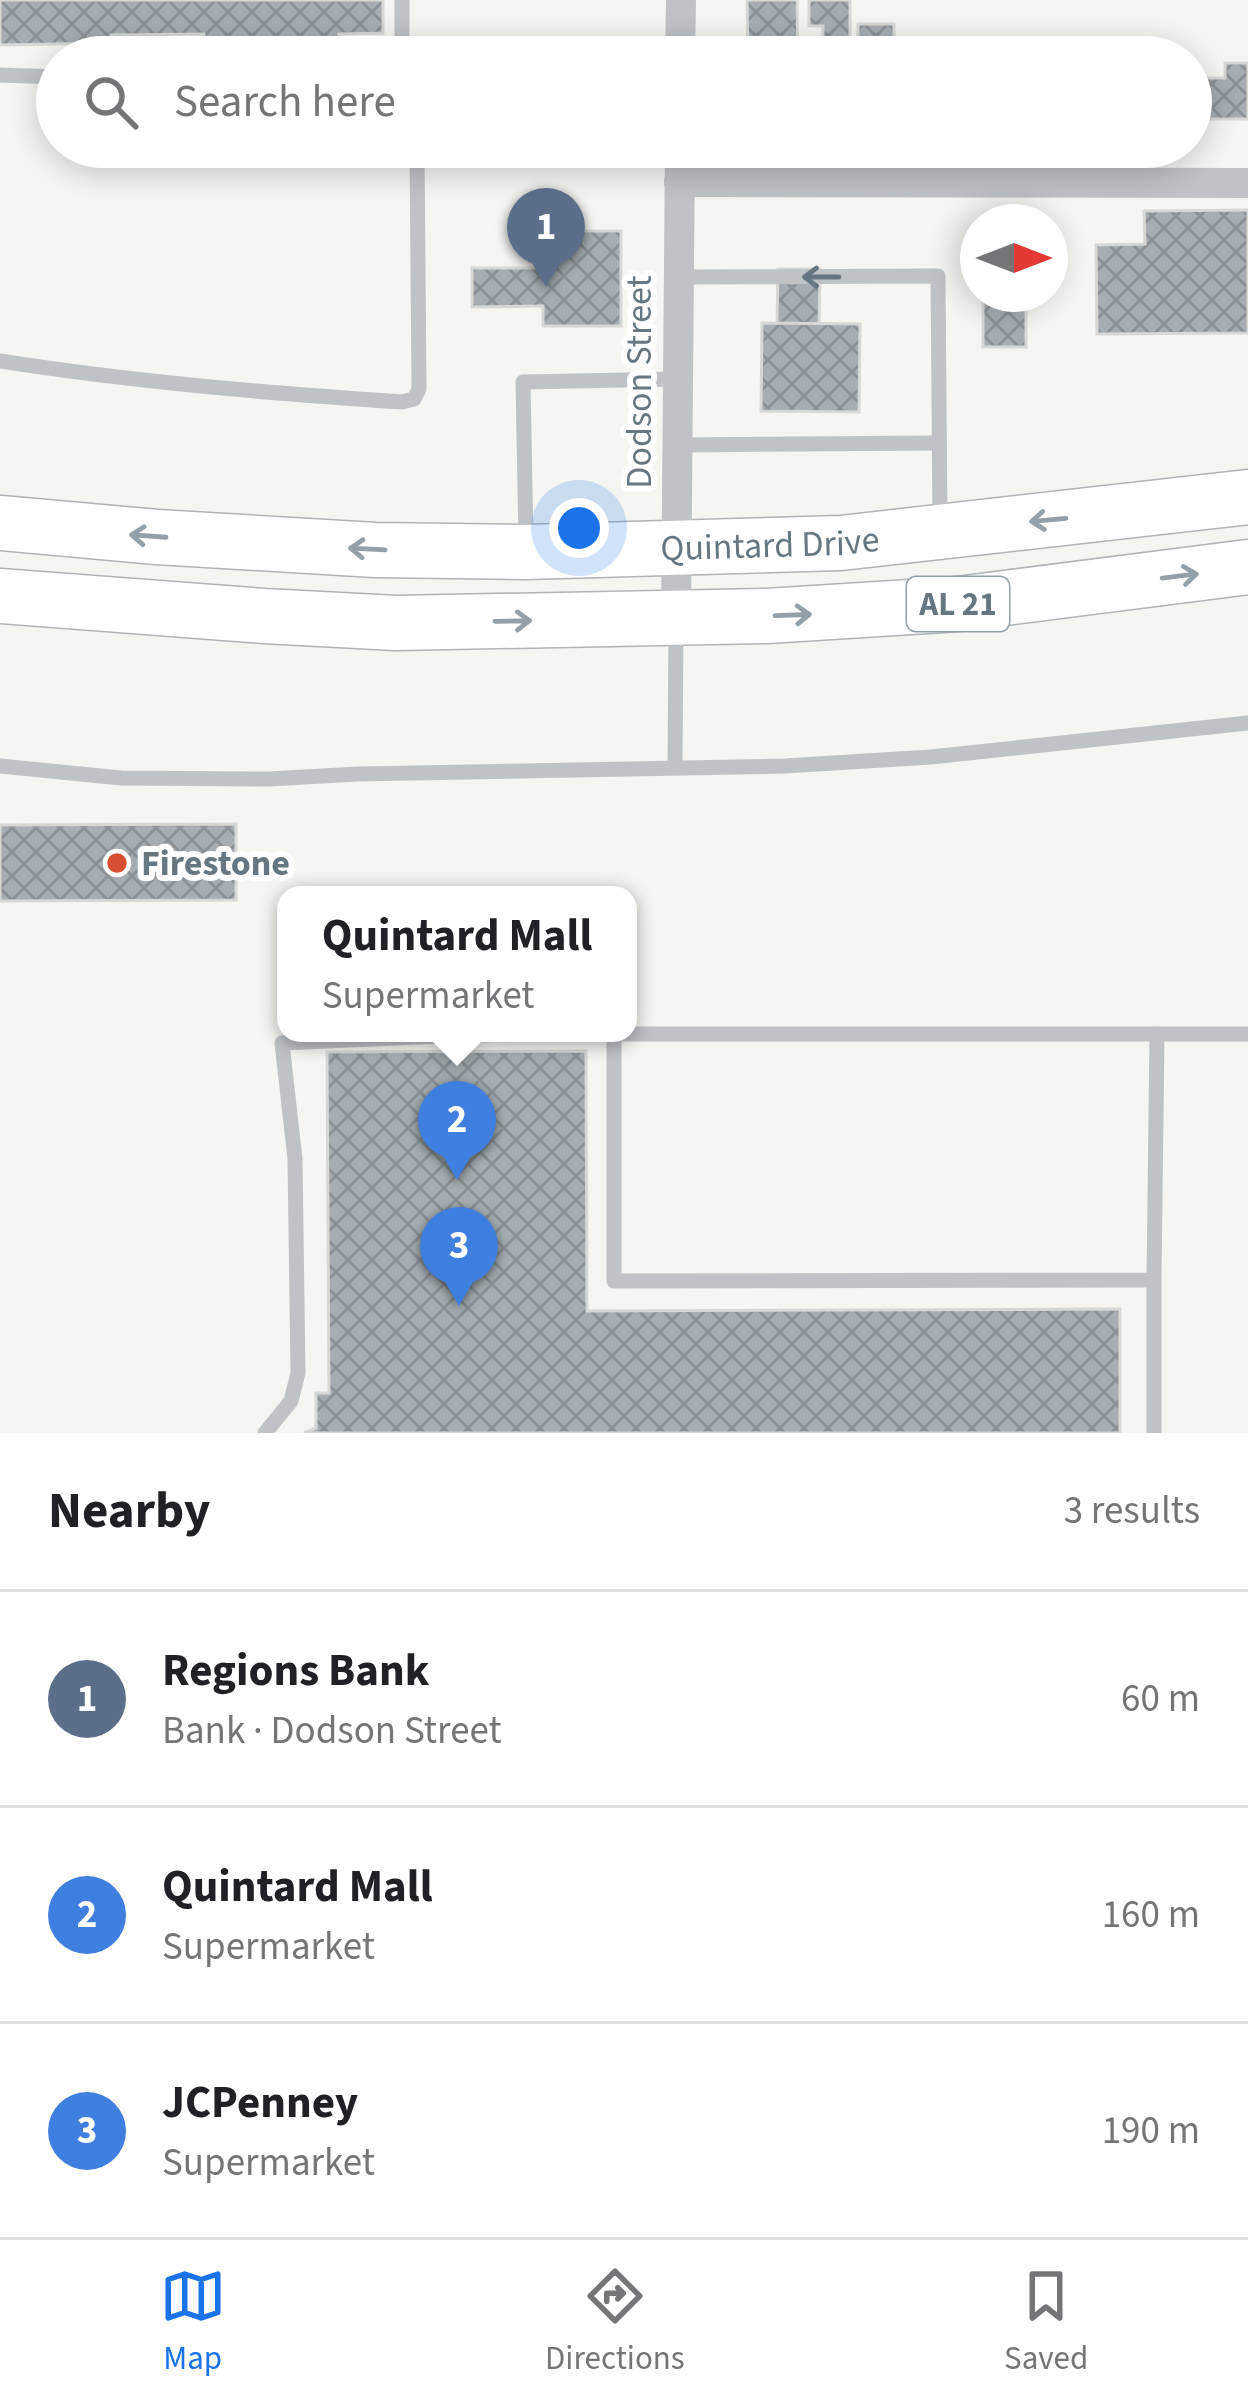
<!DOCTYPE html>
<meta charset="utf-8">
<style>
body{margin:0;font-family:"Source Sans 3",sans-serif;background:#f6f6f6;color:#202124}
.compass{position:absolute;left:960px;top:204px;width:108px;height:108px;border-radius:50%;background:#fff;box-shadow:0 6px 30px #0003;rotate:90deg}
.you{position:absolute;left:579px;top:528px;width:42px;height:42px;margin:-30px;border:9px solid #fff;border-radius:50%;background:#1a73e8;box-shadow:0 0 0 18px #1a73e833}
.badge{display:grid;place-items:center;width:78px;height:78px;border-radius:50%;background:#1a73e8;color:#fff;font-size:39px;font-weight:700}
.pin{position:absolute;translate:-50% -99px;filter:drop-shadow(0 3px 6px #0008)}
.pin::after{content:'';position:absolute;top:63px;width:42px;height:36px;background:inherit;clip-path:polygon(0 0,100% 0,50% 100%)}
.popup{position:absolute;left:277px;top:886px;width:360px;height:156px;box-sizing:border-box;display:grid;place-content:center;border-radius:24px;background:#fff;filter:drop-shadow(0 3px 9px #0005);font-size:39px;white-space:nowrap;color:#757577}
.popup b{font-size:45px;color:#202124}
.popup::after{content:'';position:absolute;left:50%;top:100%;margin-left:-24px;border:24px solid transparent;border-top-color:#fff}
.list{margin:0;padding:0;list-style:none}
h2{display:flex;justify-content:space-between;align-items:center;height:156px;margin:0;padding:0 48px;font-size:51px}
h2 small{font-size:39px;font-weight:400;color:#757577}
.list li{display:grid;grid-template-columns:78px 1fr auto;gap:36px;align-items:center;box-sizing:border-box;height:216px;padding:0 48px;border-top:3px solid #e0e0e0}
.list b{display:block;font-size:45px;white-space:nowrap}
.list p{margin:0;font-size:39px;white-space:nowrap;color:#757577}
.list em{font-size:39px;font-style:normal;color:#757577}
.icon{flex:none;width:66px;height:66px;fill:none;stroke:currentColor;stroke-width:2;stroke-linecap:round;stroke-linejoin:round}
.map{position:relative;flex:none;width:1248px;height:1433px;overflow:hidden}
.search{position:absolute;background:#fff;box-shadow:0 6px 30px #0003;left:36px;right:36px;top:36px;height:132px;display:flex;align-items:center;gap:30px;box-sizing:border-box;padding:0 42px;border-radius:66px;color:#757577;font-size:45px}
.sheet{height:804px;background:#fff}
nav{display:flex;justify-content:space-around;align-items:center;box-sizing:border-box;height:168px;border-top:3px solid #e0e0e0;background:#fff;font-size:33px;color:#757577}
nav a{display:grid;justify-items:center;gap:6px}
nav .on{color:#1a73e8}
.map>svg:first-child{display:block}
</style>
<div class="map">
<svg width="1248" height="1433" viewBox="0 0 1248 1433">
<defs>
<pattern id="building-cross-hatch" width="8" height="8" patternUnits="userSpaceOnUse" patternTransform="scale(3)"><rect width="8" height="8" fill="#a6aeb3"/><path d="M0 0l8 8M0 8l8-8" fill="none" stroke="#8b9297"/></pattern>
</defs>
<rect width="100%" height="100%" fill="#f5f5f2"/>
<!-- building -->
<g fill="url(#building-cross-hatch)" stroke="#d7d7d5" stroke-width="3">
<path d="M0,0H383V33L339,34V47H319V57H235V47L204,48V34L111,35V43L0,45Z"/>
<path d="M747,0H797L798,57H748Z"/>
<path d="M809,0H850V40H823V26H809Z"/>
<path d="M858,24H894V44H954V57H858Z"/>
<path d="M1225,63H1248V119H1191V78H1225Z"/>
<path d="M1248,210V333L1097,334L1096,245L1145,244L1144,211Z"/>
<path d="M544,231H621V326H543V306L472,307V268H544Z"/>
<path d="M778,269H820L819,324L777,323Z"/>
<rect x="983" y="294" width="43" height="53"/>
<path d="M762,323L860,324L859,412L761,411Z"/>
<path d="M236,824V900L0,901V825Z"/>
<path d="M586,1051L587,1311L1120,1309V1433H304L316,1428V1393H329L327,1052Z"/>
</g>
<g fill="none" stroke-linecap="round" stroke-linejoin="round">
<!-- highway casing -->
<g stroke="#b0b4b7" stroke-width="57">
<g id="highway">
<path id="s1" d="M0,523L157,537L375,550L526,552L841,543L1248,497"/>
<path d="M0,596L264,616L396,623L767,616L958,604L1248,567"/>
</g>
</g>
<!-- lane -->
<g stroke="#bfc3c6" stroke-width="15">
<path d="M402,0V39L408,57"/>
<path d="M0,75L57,77"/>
<path d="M678,277L938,276L940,523"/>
<path d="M0,361C133,382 268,393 402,402L414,399L419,389L417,147"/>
<path d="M677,445L939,443"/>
<path d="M526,542L523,382L677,379"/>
<path d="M0,766L121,778L269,779L358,774L785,766L931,757L1248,723"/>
<path d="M675,767L676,626"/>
<path d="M614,1034V1281L1154,1280L1157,1034"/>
<path d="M1154,1280V1433"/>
<path d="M265,1433L291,1401L298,1373L295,1159L282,1043L463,1035L575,1034H1248"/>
</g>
<!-- street -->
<g stroke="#bfc3c6" stroke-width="30">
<path d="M680,57L681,0"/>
<path d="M679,182L1248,183"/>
<path d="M676,617L680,147"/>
</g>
<!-- highway -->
<use href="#highway" stroke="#fff" stroke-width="54"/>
</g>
<!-- one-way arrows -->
<defs><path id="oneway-shaft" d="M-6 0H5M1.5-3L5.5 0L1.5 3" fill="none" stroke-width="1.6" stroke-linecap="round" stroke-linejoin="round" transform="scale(3)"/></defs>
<use stroke="#667781" href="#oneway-shaft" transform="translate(821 277) rotate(180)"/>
<g stroke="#94a0a7">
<use href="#oneway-shaft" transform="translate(1048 520) rotate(175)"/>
<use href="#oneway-shaft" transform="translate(148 536) rotate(-176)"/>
<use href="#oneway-shaft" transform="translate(367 549) rotate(-177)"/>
<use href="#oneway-shaft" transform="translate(1180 576) rotate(-7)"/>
<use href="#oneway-shaft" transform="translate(793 615) rotate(-2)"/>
<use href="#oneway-shaft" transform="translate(513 621) rotate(-1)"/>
</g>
<!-- markers -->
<circle fill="#d64f31" stroke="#fff" stroke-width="4.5" cx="117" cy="863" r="12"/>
<g text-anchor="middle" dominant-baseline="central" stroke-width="12" stroke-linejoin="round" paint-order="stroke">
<!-- shield labels -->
<rect fill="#fff" stroke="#94a0a7" stroke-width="3" x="907" y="577" width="102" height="54" rx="9"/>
<g font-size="33" font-weight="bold" fill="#667781">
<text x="958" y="604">AL 21</text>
</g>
<!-- street labels -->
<g font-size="36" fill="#667781" stroke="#fff">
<text transform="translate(639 382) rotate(-90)">Dodson Street</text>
<text stroke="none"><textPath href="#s1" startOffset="771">Quintard Drive</textPath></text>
</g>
<!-- poi labels -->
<g font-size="36" font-weight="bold" fill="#667781" stroke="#fff" text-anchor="start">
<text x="141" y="863">Firestone</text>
</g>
</g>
</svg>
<svg class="compass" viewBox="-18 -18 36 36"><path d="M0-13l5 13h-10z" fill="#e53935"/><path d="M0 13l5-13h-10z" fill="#757577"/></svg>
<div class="you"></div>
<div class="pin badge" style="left:546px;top:287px;background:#5c6f8a">1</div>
<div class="pin badge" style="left:457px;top:1180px;background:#3f7fe0">2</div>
<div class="popup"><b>Quintard Mall</b>Supermarket</div>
<div class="pin badge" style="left:459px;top:1306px;background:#3f7fe0">3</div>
<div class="search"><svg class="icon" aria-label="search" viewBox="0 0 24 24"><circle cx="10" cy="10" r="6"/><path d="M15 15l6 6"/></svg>Search here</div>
</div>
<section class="sheet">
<h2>Nearby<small>3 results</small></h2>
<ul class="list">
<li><span class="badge" style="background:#5c6f8a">1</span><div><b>Regions Bank</b><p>Bank · Dodson Street</p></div><em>60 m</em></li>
<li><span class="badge" style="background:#3f7fe0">2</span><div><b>Quintard Mall</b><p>Supermarket</p></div><em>160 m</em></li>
<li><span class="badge" style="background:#3f7fe0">3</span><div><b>JCPenney</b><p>Supermarket</p></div><em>190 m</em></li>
</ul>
</section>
<nav>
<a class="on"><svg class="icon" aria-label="map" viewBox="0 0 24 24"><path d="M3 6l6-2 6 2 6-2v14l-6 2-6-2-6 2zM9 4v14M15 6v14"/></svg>Map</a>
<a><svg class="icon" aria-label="directions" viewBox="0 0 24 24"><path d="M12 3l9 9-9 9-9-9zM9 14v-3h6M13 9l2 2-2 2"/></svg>Directions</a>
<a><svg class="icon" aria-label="saved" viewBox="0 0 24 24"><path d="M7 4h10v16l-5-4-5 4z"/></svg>Saved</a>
</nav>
